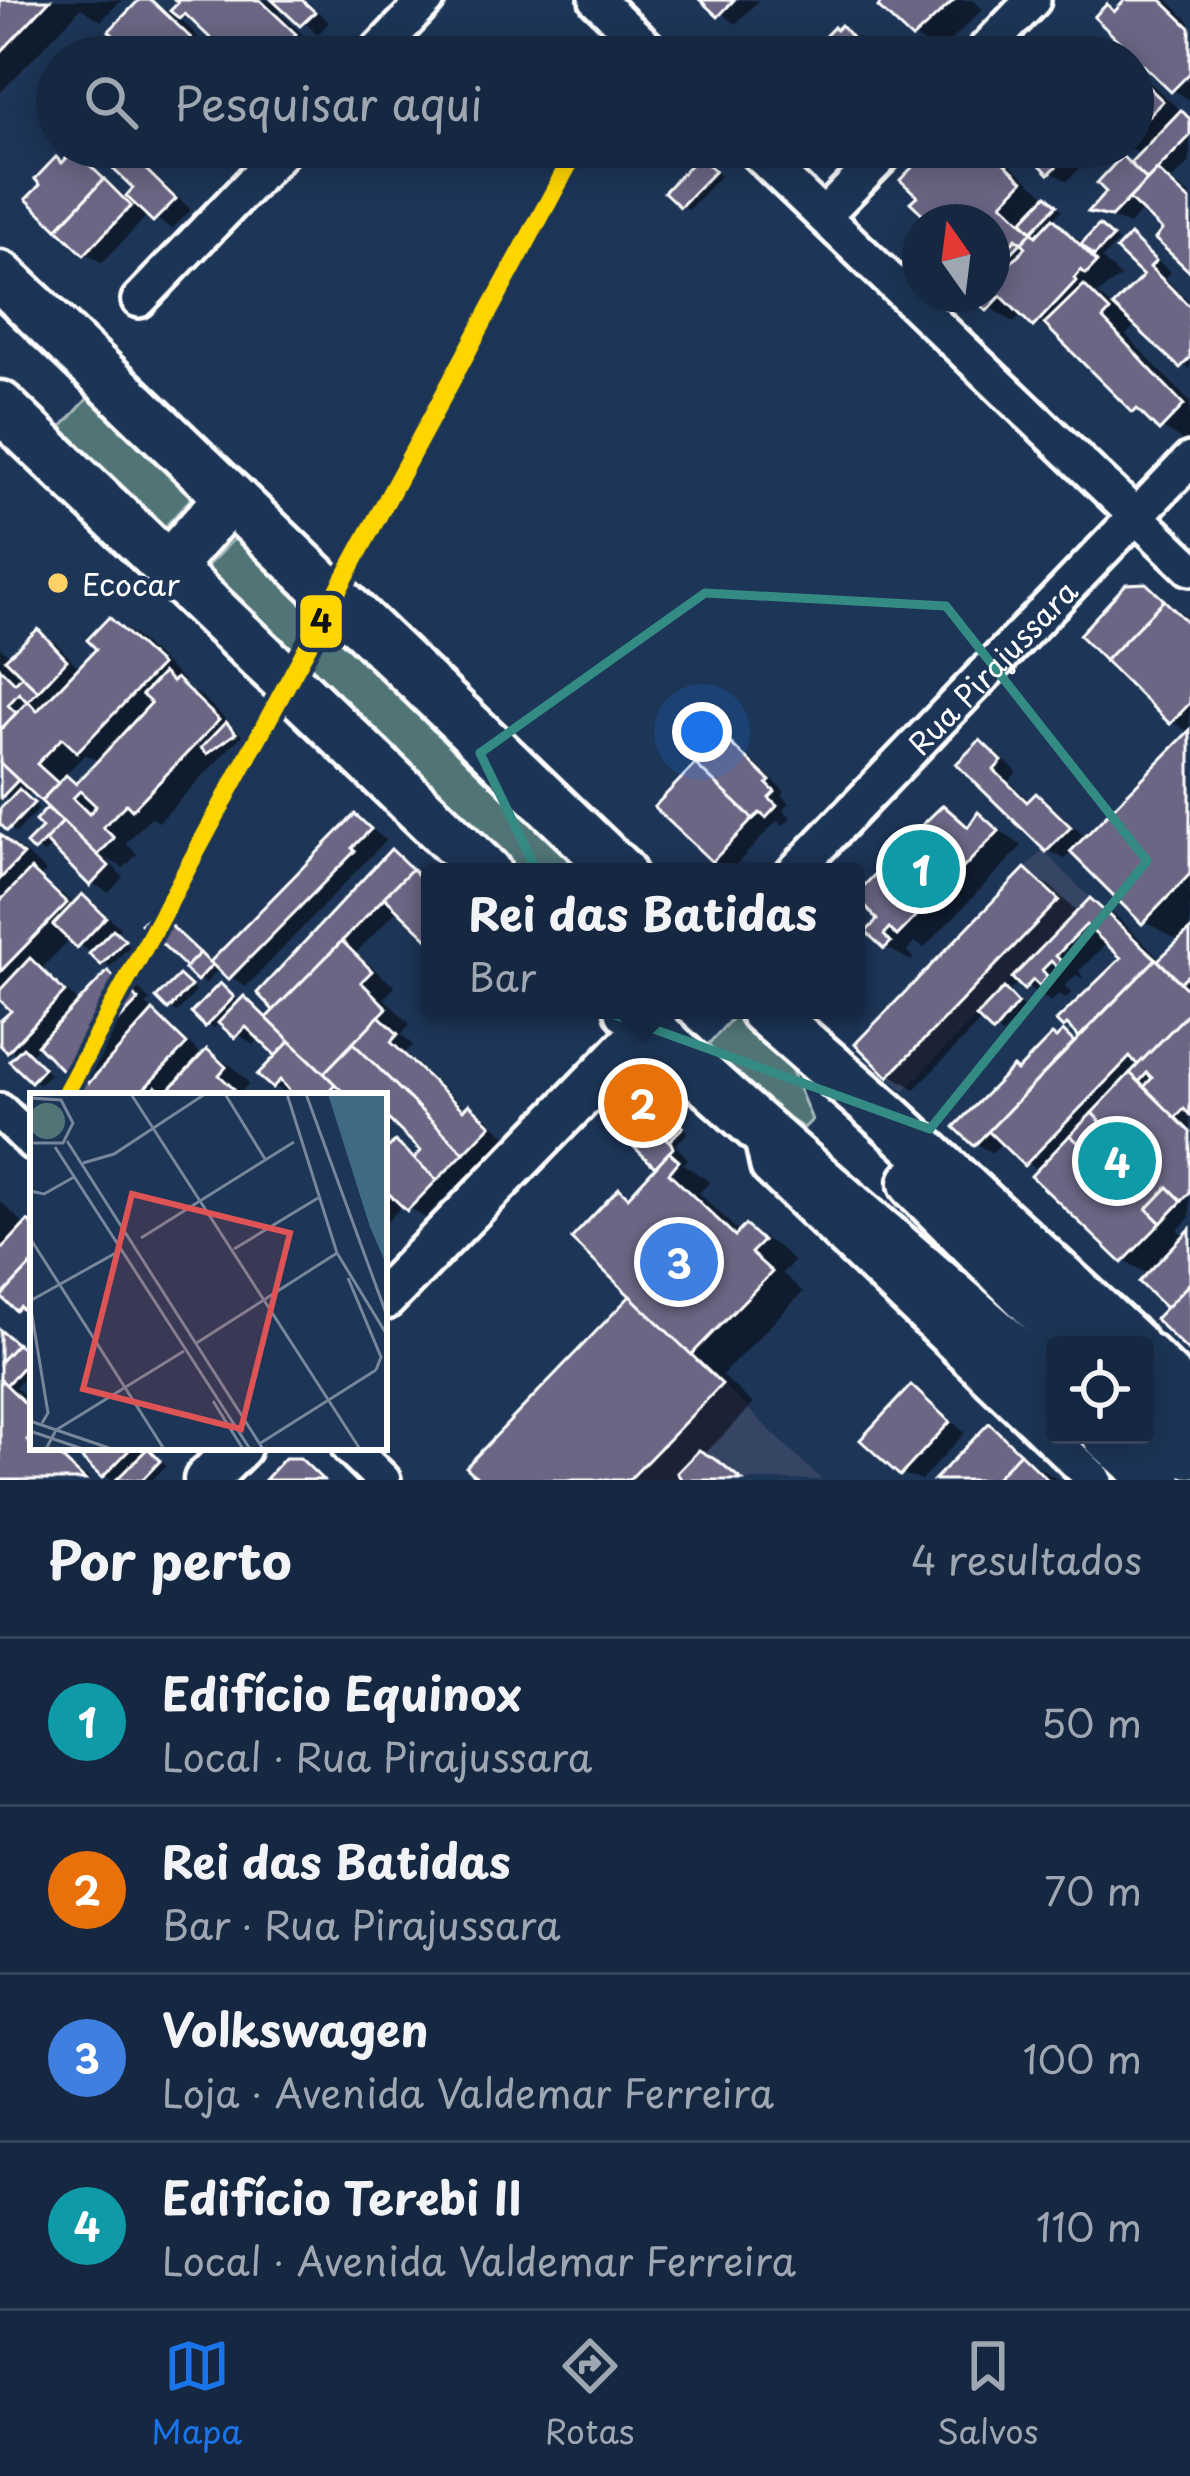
<!DOCTYPE html>
<html lang="pt">
<meta charset="utf-8">
<style>
body{margin:0;font-family:"Playpen Sans",sans-serif;background:#1f3048;color:#f1f3f6}
.controls{position:absolute;right:36px;bottom:36px;display:grid;overflow:hidden;border-radius:12px;box-shadow:0 6px 30px #0003}
.controls button{width:108px;height:108px;display:grid;place-items:center;padding:0;border:0;border-bottom:3px solid #35445a;background:#162841;color:#f1f3f6;font:60px sans-serif}
.compass{position:absolute;left:902px;top:204px;width:108px;height:108px;border-radius:50%;background:#162841;box-shadow:0 6px 30px #0003;rotate:346deg}
.you{position:absolute;left:702px;top:732px;width:42px;height:42px;margin:-30px;border:9px solid #fff;border-radius:50%;background:#1a73e8;box-shadow:0 0 0 18px #1a73e833}
.badge{display:grid;place-items:center;width:78px;height:78px;border-radius:50%;background:#1a73e8;color:#fff;font-size:39px;font-weight:700}
.pin{position:absolute;translate:-50% -50%;border:6px solid #fff;box-shadow:0 3px 12px #0006}
.popup{position:absolute;left:421px;top:863px;width:444px;height:156px;box-sizing:border-box;display:grid;place-content:center;border-radius:12px;background:#162841;filter:drop-shadow(0 3px 9px #0005);font-size:39px;white-space:nowrap;color:#9ea6b1}
.popup b{font-size:45px;color:#f1f3f6}
.popup::after{content:'';position:absolute;left:50%;top:100%;margin-left:-24px;border:24px solid transparent;border-top-color:#162841}
.list{margin:0;padding:0;list-style:none}
h2{display:flex;justify-content:space-between;align-items:center;height:156px;margin:0;padding:0 48px;font-size:51px}
h2 small{font-size:39px;font-weight:400;color:#9ea6b1}
.list li{display:grid;grid-template-columns:78px 1fr auto;gap:36px;align-items:center;box-sizing:border-box;height:168px;padding:0 48px;border-top:3px solid #35445a}
.list b{display:block;font-size:45px;white-space:nowrap}
.list p{margin:0;font-size:39px;white-space:nowrap;color:#9ea6b1}
.list em{font-size:39px;font-style:normal;color:#9ea6b1}
.icon{flex:none;width:66px;height:66px;fill:none;stroke:currentColor;stroke-width:2;stroke-linecap:round;stroke-linejoin:round}
.map{position:relative;flex:none;width:1190px;height:1480px;overflow:hidden}
.search{position:absolute;background:#162841;box-shadow:0 6px 30px #0003;left:36px;right:36px;top:36px;height:132px;display:flex;align-items:center;gap:30px;box-sizing:border-box;padding:0 42px;border-radius:66px;color:#9ea6b1;font-size:45px}
.sheet{height:828px;background:#162841}
nav{display:flex;justify-content:space-around;align-items:center;box-sizing:border-box;height:168px;border-top:3px solid #35445a;background:#162841;font-size:33px;color:#9ea6b1}
nav a{display:grid;justify-items:center;gap:6px}
nav .on{color:#1a73e8}
.map>svg:first-child{display:block}
</style>
<div class="map">
<svg width="1190" height="1480" viewBox="0 0 1190 1480">
<rect width="100%" height="100%" fill="#1d3557"/>
<filter id="ink" filterUnits="userSpaceOnUse"><feTurbulence type="fractalNoise" baseFrequency=".00833" numOctaves="2"/><feDisplacementMap in="SourceGraphic" scale="24" xChannelSelector="R" yChannelSelector="G"/><feConvolveMatrix kernelMatrix="1 2 1 2 8 2 1 2 1" color-interpolation-filters="sRGB"/></filter>
<g filter="url(#ink)">
<!-- built -->
<g fill="#344464">
<path d="M1043,850L1090,898L904,1091L855,1045Z"/>
<path d="M722,1384L822,1480H629Z"/>
</g>
<!-- green -->
<g fill="#517577" stroke="#a8babb" stroke-width="3">
<path d="M90,396L194,495L163,529L59,430Z"/>
<path d="M237,536L587,872H520L204,569Z"/>
<path d="M735,1015L791,1069L812,1120L804,1128L761,1102L704,1049Z"/>
</g>
<!-- shadow -->
<g fill="#0007" fill-rule="evenodd">
<path d="M0,0H121L101,21L81,8L0,93Z"/>
<path d="M143,0L172,13L182,3L180,0H305L329,22L318,34L284,7L279,12L319,50L312,57H234L207,31L175,13L217,57H141Z"/>
<path d="M705,0H757L758,1L736,24Z"/>
<path d="M883,0H972L983,9L939,52L914,37Z"/>
<path d="M1129,0H1168L1190,22V100L1173,90L1098,17L1107,8L1117,13Z"/>
<path d="M842,29L858,38L877,57H809Z"/>
<path d="M1133,68L1190,119V162L1171,181L1190,195V268L1166,230L1144,209L1129,225L1093,211L1142,155L1128,147H1133Z"/>
<path d="M79,147H126L191,210L172,229L149,214L102,263L86,253L30,199L74,154L91,164L128,199L137,188L109,161L105,165Z"/>
<path d="M227,147H264L251,161Z"/>
<path d="M936,147H990L1062,210L1052,221L1085,244L1107,233L1118,242L1102,259L1121,277L1097,294L1115,309L1147,276L1131,239L1171,272L1165,278L1190,303V370L1137,324L1126,335L1190,402V439L1186,443L1135,410L1060,339L1023,313L1014,323L970,294H992V222H935Z"/>
<path d="M1026,147H1089L1095,152L1067,181L1051,171Z"/>
<path d="M707,164L720,176L689,209L682,205Z"/>
<path d="M1145,586L1190,619V732L1172,722Z"/>
<path d="M109,621L134,635L184,681L181,685L201,696L242,735L159,822L151,817L126,843L137,854L124,868L106,858L123,877L109,893L92,883L52,845L44,853L36,849L61,817L33,790L27,797L39,809L16,833L0,820V813L12,801L0,792V647L11,658L38,632L55,642L81,670L100,649ZM85,754L100,762L79,786L63,777Z"/>
<path d="M1190,734V1217L1178,1230L1186,1238L1190,1233V1349L1150,1275L1124,1261L1039,1172L1003,1142L992,1153L975,1143L1018,1074L1064,1035L1078,1043L1084,1037L1065,1026L1125,958L1108,942L1079,971L1084,979L1076,975L1065,986L1071,993L1066,998L1059,994L1051,1002L1019,981L1007,994L1024,1008L1002,1035L983,1019L915,1089L890,1074L1025,871L1050,886L1079,914L1091,902L1116,916L1162,960L1181,942L1144,921L1073,851L1065,859L1048,850L960,764L980,743L997,753L1017,772L1009,781L1031,802L1036,797L1053,807L1087,839Z"/>
<path d="M723,739L739,748L785,792L782,795L790,803L783,809L791,817L784,825L777,821L731,870L714,860L658,807Z"/>
<path d="M943,808L972,826L979,816L1022,846L924,948L914,942L907,951L914,958L911,961L886,947L881,920L916,846L929,833Z"/>
<path d="M356,818L386,840L246,987L219,968L206,983L198,979L145,924L162,918L211,965Z"/>
<path d="M0,832L46,871L40,877L76,905L83,898L99,907L120,928L115,934L130,946L110,967L71,938L42,968L81,1004L120,978L136,987L150,1000L146,1005L153,1011L151,1014L170,1025L204,1057L208,1052L233,1067L249,1083L242,1091L247,1096H81V1079L40,1044L30,1055L50,1074L40,1084L33,1080L19,1055L0,1041V1026L15,1010L0,996ZM100,1067L104,1070L91,1085L86,1081Z"/>
<path d="M392,853L430,884V937L400,907L356,953L395,987L384,998L410,1024L401,1034L413,1045L405,1053L467,1110L470,1107L486,1117L506,1136L481,1162L487,1168L464,1192L455,1187L425,1218L404,1204L384,1225V1140L417,1160L426,1151L395,1121L391,1125L384,1121V1096H299L294,1091L291,1095L274,1086L280,1055L261,1037L253,1045L221,1021L214,1028L207,1024L228,991L241,1004L244,1000L270,1018Z"/>
<path d="M186,983L196,992L177,1012L169,1008Z"/>
<path d="M642,1089L688,1132L675,1145L688,1159L683,1164L710,1182L699,1193L741,1234L746,1228L779,1247L794,1262L782,1273L803,1292L722,1375L753,1404L703,1456L742,1480H686L683,1476L680,1480H484L470,1466L634,1296L619,1191L631,1198L660,1166L612,1122Z"/>
<path d="M0,1201L27,1227L33,1228V1318L0,1292Z"/>
<path d="M1,1333L33,1359V1367L15,1387L33,1404V1447H59L54,1453L91,1480H0Z"/>
<path d="M912,1389L928,1399L965,1433L921,1480L902,1474Z"/>
<path d="M989,1427L1006,1437L1034,1464L1058,1480H938Z"/>
<path d="M98,1447H148L166,1466L152,1480H112L104,1475Z"/>
</g>
<!-- building -->
<g fill="#6a6684" stroke="#fff" stroke-width="3" fill-rule="evenodd">
<path d="M0,0H50L0,53Z"/>
<path d="M139,0H151L211,57H136L109,31Z"/>
<path d="M175,0H260L296,34L274,57H230L185,14L180,19L170,11L178,3Z"/>
<path d="M272,0H302L315,12L300,26Z"/>
<path d="M700,0H734L718,17Z"/>
<path d="M878,0H954L912,39L878,7L881,3Z"/>
<path d="M1125,0H1161L1190,28V73L1171,92L1094,17L1107,4L1114,12Z"/>
<path d="M841,25L869,57H805L834,27L836,30Z"/>
<path d="M1092,40L1110,57H1072H1076Z"/>
<path d="M1133,72L1163,101L1133,131Z"/>
<path d="M1181,110L1190,119V136L1147,180L1130,163Z"/>
<path d="M75,147H123L128,152L113,169L94,150L87,157Z"/>
<path d="M932,147H987L1023,181L1002,203L1032,232L1022,243L1016,238L992,264V222H931L910,202L917,196L900,180Z"/>
<path d="M1022,147H1075L1049,174Z"/>
<path d="M74,150L104,179L57,229L26,199L40,185L35,179L56,157L62,163Z"/>
<path d="M128,152L176,199L153,222L126,196L133,188L113,169Z"/>
<path d="M699,156L715,171L680,207L664,192Z"/>
<path d="M1122,156L1147,180L1111,217L1088,212L1106,192L1097,183Z"/>
<path d="M1157,170L1190,201V272L1155,239L1162,230L1129,199Z"/>
<path d="M104,179L131,206L84,255L57,229Z"/>
<path d="M1047,195L1057,205L1032,231L1022,221Z"/>
<path d="M1053,218L1097,262L1086,274L1081,270L1074,278L1076,281L1033,327L1001,296L987,311L971,296L992,294V282L1026,247L1022,243L1032,232L1036,236Z"/>
<path d="M1099,225L1113,237L1094,256L1081,244Z"/>
<path d="M1130,235L1156,261L1150,267L1190,307V358L1180,368L1113,306L1143,276L1116,250Z"/>
<path d="M1016,239L1021,243L992,273V264Z"/>
<path d="M1084,285L1110,311L1103,319L1184,405L1159,431L1137,409L1133,413L1044,324Z"/>
<path d="M1146,583L1164,600L1105,661L1079,635L1126,584Z"/>
<path d="M1164,600L1190,625V703L1170,724L1105,661Z"/>
<path d="M109,617L161,665L77,752L62,738L37,764L58,783L41,801L0,763V730L28,701L37,711L96,649L87,640Z"/>
<path d="M38,629L67,660L38,691L5,659Z"/>
<path d="M0,668L15,683L22,676L38,691L27,702L19,693L8,705L16,713L0,730Z"/>
<path d="M163,673L172,682L176,678L219,720L132,810L126,804L103,827L114,838L97,856L41,801L66,775L76,784L151,703L142,695ZM80,791L96,806L89,814L73,798Z"/>
<path d="M226,722L236,733L207,754L201,748Z"/>
<path d="M1190,730V874L1142,924L1070,852Z"/>
<path d="M722,735L770,781L767,784L775,792L769,798L777,806L766,818L760,813L753,819L695,764Z"/>
<path d="M980,740L1002,761L994,770L1027,802L1036,793L1071,827L1046,852L956,764Z"/>
<path d="M0,763L18,780L1,798L0,797Z"/>
<path d="M695,764L753,819L712,862L654,807Z"/>
<path d="M19,789L34,803L7,831L0,824V809Z"/>
<path d="M943,805L968,827L978,812L999,831L897,936L889,928L884,935L891,942L884,949L866,932L877,920L856,894L909,839L914,844L925,833L919,828Z"/>
<path d="M47,808L63,822L34,852L26,844L42,828L35,821Z"/>
<path d="M355,814L371,829L352,848L355,851L228,980L210,962Z"/>
<path d="M63,822L109,866L90,886L45,841Z"/>
<path d="M0,834L23,855L0,879Z"/>
<path d="M391,849L412,869L274,1011L257,993Z"/>
<path d="M1025,868L1059,900L888,1077L855,1044Z"/>
<path d="M31,869L67,903L0,972V901Z"/>
<path d="M412,869L430,887V941L384,897Z"/>
<path d="M82,894L106,917L77,948L53,925Z"/>
<path d="M1090,898L1156,959L1079,1037L1067,1025L1063,1028L1056,1021L1121,958L1086,925L1056,956L1062,962L1057,967L1051,961L1042,970L1048,977L1039,986L1033,980L1024,990L1012,978Z"/>
<path d="M154,910L200,953L186,967L141,924Z"/>
<path d="M113,929L125,940L101,965L89,954Z"/>
<path d="M1190,930V973L1180,982L1158,960Z"/>
<path d="M342,941L372,971L361,982L387,1008L324,1073L266,1018Z"/>
<path d="M200,953L212,965L197,981L184,969Z"/>
<path d="M30,958L65,992L7,1052L0,1045V1021L11,1011L0,1000V990Z"/>
<path d="M1156,959L1190,992V1011L1138,1065L1130,1057L1024,1166L988,1131Z"/>
<path d="M108,971L115,978L119,974L135,990L132,994L139,1000L67,1075L37,1045Z"/>
<path d="M179,975L191,986L168,1010L156,998Z"/>
<path d="M220,983L234,997L205,1027L191,1013Z"/>
<path d="M1004,988L1018,1003L993,1033L976,1017Z"/>
<path d="M244,996L290,1041L276,1056L246,1027L235,1038L218,1023Z"/>
<path d="M153,1011L187,1044L137,1096H77L70,1087L81,1076L89,1083Z"/>
<path d="M1190,1011V1115L1184,1109L1175,1118L1144,1087L1152,1078L1147,1073L1139,1082L1130,1073Z"/>
<path d="M379,1016L398,1034L391,1042L463,1110L469,1104L491,1125L464,1153L353,1043Z"/>
<path d="M1063,1031L1074,1042L974,1146L954,1127L1013,1067L1017,1071L1052,1035L1056,1038Z"/>
<path d="M290,1041L335,1084L324,1096H294L280,1080L272,1088L257,1075Z"/>
<path d="M353,1043L464,1153L437,1180L414,1159L421,1151L384,1115V1096H347L324,1073Z"/>
<path d="M23,1047L44,1068L31,1082L9,1061Z"/>
<path d="M207,1049L226,1067L219,1075L234,1089L228,1096H148L156,1087L164,1095Z"/>
<path d="M1130,1073L1190,1132V1192L1182,1201L1168,1187L1147,1209L1161,1223L1122,1263L1031,1176L1070,1135L1083,1147L1104,1125L1092,1113Z"/>
<path d="M642,1086L683,1127L669,1141L626,1103Z"/>
<path d="M626,1103L671,1143L673,1148L655,1167L608,1122Z"/>
<path d="M1092,1113L1104,1125L1083,1147L1070,1135Z"/>
<path d="M395,1141L437,1180L407,1211L384,1189V1143L389,1147Z"/>
<path d="M1123,1144L1150,1169L1128,1192L1102,1166Z"/>
<path d="M669,1152L679,1161L669,1173L735,1236L745,1225L763,1241L751,1253L772,1272L691,1355L571,1239L619,1188L628,1197Z"/>
<path d="M1168,1187L1182,1201L1161,1223L1147,1209Z"/>
<path d="M28,1221L33,1226V1263L1,1297L0,1251Z"/>
<path d="M1190,1229V1283L1166,1308L1139,1282Z"/>
<path d="M33,1263V1311L29,1316L20,1307L16,1311L1,1297Z"/>
<path d="M1190,1283V1353L1155,1319Z"/>
<path d="M630,1296L722,1384L629,1480H480L466,1467Z"/>
<path d="M0,1330L17,1344L0,1362Z"/>
<path d="M17,1344L32,1357L6,1385L0,1379V1362Z"/>
<path d="M0,1379L33,1411V1434L27,1440L43,1455L51,1448L85,1480H0Z"/>
<path d="M911,1385L950,1422L900,1476L860,1440Z"/>
<path d="M989,1423L1020,1453L994,1480H934Z"/>
<path d="M94,1447H132L102,1478L82,1459Z"/>
<path d="M148,1448L160,1461L142,1480H116Z"/>
<path d="M699,1450L721,1463L742,1480H682L677,1473Z"/>
<path d="M1020,1453L1048,1480H994Z"/>
<path d="M285,1458H300L323,1480H265Z"/>
</g>
<g fill="none" stroke-linecap="round" stroke-linejoin="round">
<!-- minor casing -->
<g stroke="#fff" stroke-width="42">
<g id="minor">
<path d="M597,0L657,57"/>
<path d="M372,57L427,0"/>
<path d="M978,57L1033,0"/>
<path d="M751,147L1190,568"/>
<path d="M823,216L891,147"/>
<path d="M139,300L286,147"/>
<path id="s1" d="M794,872L1190,460"/>
<path d="M0,1111L33,1143"/>
<path d="M761,1135L768,1167L1095,1480"/>
<path d="M349,1447L383,1480"/>
</g>
</g>
<!-- tertiary casing -->
<g stroke="#fff" stroke-width="51">
<g id="tertiary">
<path d="M384,1298L648,1027"/>
<path d="M206,1480L239,1447"/>
</g>
</g>
<!-- secondary casing -->
<g stroke="#fff" stroke-width="57">
<g id="secondary">
<path d="M0,276L620,872"/>
<path d="M0,406L486,872"/>
<path d="M168,567L230,497"/>
<path d="M630,1010C767,1141 915,1259 1055,1387"/>
<path d="M764,1010L888,1118L1133,1345"/>
<path d="M914,1183L1076,1345"/>
<path d="M1145,1357L1190,1401"/>
<path d="M1145,1410L1190,1453"/>
<path d="M1107,1435L1157,1480"/>
</g>
</g>
<!-- minor -->
<use href="#minor" stroke="#1d3557" stroke-width="33"/>
<!-- tertiary -->
<use href="#tertiary" stroke="#1d3557" stroke-width="42"/>
<!-- secondary -->
<use href="#secondary" stroke="#1d3557" stroke-width="48"/>
<!-- metro-1 casing -->
<g stroke="#1d3557" stroke-width="27">
<path id="metro-1" d="M64,1096L578,147"/>
</g>
<!-- metro-1 -->
<use href="#metro-1" stroke="#ffd500" stroke-width="18"/>
</g>
</g>
<!-- marked area -->
<path fill="none" stroke="#338b84" stroke-width="9" stroke-linejoin="round" d="M705,593L946,606L1147,861L930,1129L604,1011L480,753Z"/>
<!-- markers -->
<circle fill="#ffd166" stroke="#1d3557" stroke-width="4.5" cx="58" cy="583" r="12"/>
<g text-anchor="middle" dominant-baseline="central" stroke-width="9" stroke-linejoin="round" paint-order="stroke">
<!-- poi labels -->
<g font-size="30" fill="#fff" stroke="#1d3557" text-anchor="start">
<text x="82" y="583">Ecocar</text>
</g>
<!-- street labels -->
<g font-size="30" fill="#fff" stroke="#1d3557">
<text stroke="none"><textPath href="#s1" startOffset="285">Rua Pirajussara</textPath></text>
</g>
</g>
<!-- overview -->
<g transform="translate(30 1093)">
<rect width="357" height="357" fill="#1d3557"/>
<path d="M-1 28a18 18 0 1 1 36 0a18 18 0 1 1-36 0Z" fill="#517577"/>
<path d="M298,1H357V173L340,134Z" fill="#3f6a84"/>
<path fill="none" stroke="#77869a" stroke-width="3" d="M101,1L330,356M195,1L235,66M257,1L307,160L357,242M276,1L357,223M0,5L31,7L43,30L33,50H0M37,48L233,356M25,54L220,356M53,70L84,61L175,1M0,98L14,101L44,84M0,145L134,356M111,145L264,49M204,156L288,105M318,185L351,264L346,277M0,208L91,157M0,210L18,320L12,330M165,251L307,160M183,308L213,356M0,328L82,356M0,338L53,356M229,351L346,277M16,356L26,337L154,258"/>
<path fill="#de5353" fill-opacity="0.15" stroke="#de5353" stroke-width="6" d="M102,101L260,140L211,336L53,296Z"/>
<rect width="357" height="357" fill="none" stroke="#fff" stroke-width="6"/>
</g>
<rect stroke="#1d3557" stroke-width="4.5" x="298" y="593" width="46" height="57" rx="12" fill="#ffd500"/>
<g font-size="33" text-anchor="middle" font-weight="bold" fill="#111">
<text x="321" y="633">4</text>
</g>
</svg>
<div class="controls">
<button><svg class="icon" aria-label="locate" viewBox="0 0 24 24"><circle cx="12" cy="12" r="6"/><path d="M12 2v4M12 18v4M2 12h4M18 12h4"/></svg></button>
</div>
<svg class="compass" viewBox="-18 -18 36 36"><path d="M0-13l5 13h-10z" fill="#e53935"/><path d="M0 13l5-13h-10z" fill="#9ea6b1"/></svg>
<div class="you"></div>
<div class="pin badge" style="left:921px;top:869px;background:#0f9aa8">1</div>
<div class="pin badge" style="left:643px;top:1103px;background:#e8710a">2</div>
<div class="popup"><b>Rei das Batidas</b>Bar</div>
<div class="pin badge" style="left:679px;top:1262px;background:#3f7fe0">3</div>
<div class="pin badge" style="left:1117px;top:1161px;background:#0f9aa8">4</div>
<div class="search"><svg class="icon" aria-label="search" viewBox="0 0 24 24"><circle cx="10" cy="10" r="6"/><path d="M15 15l6 6"/></svg>Pesquisar aqui</div>
</div>
<section class="sheet">
<h2>Por perto<small>4 resultados</small></h2>
<ul class="list">
<li><span class="badge" style="background:#0f9aa8">1</span><div><b>Edifício Equinox</b><p>Local · Rua Pirajussara</p></div><em>50 m</em></li>
<li><span class="badge" style="background:#e8710a">2</span><div><b>Rei das Batidas</b><p>Bar · Rua Pirajussara</p></div><em>70 m</em></li>
<li><span class="badge" style="background:#3f7fe0">3</span><div><b>Volkswagen</b><p>Loja · Avenida Valdemar Ferreira</p></div><em>100 m</em></li>
<li><span class="badge" style="background:#0f9aa8">4</span><div><b>Edifício Terebi II</b><p>Local · Avenida Valdemar Ferreira</p></div><em>110 m</em></li>
</ul>
</section>
<nav>
<a class="on"><svg class="icon" aria-label="map" viewBox="0 0 24 24"><path d="M3 6l6-2 6 2 6-2v14l-6 2-6-2-6 2zM9 4v14M15 6v14"/></svg>Mapa</a>
<a><svg class="icon" aria-label="directions" viewBox="0 0 24 24"><path d="M12 3l9 9-9 9-9-9zM9 14v-3h6M13 9l2 2-2 2"/></svg>Rotas</a>
<a><svg class="icon" aria-label="saved" viewBox="0 0 24 24"><path d="M7 4h10v16l-5-4-5 4z"/></svg>Salvos</a>
</nav>
